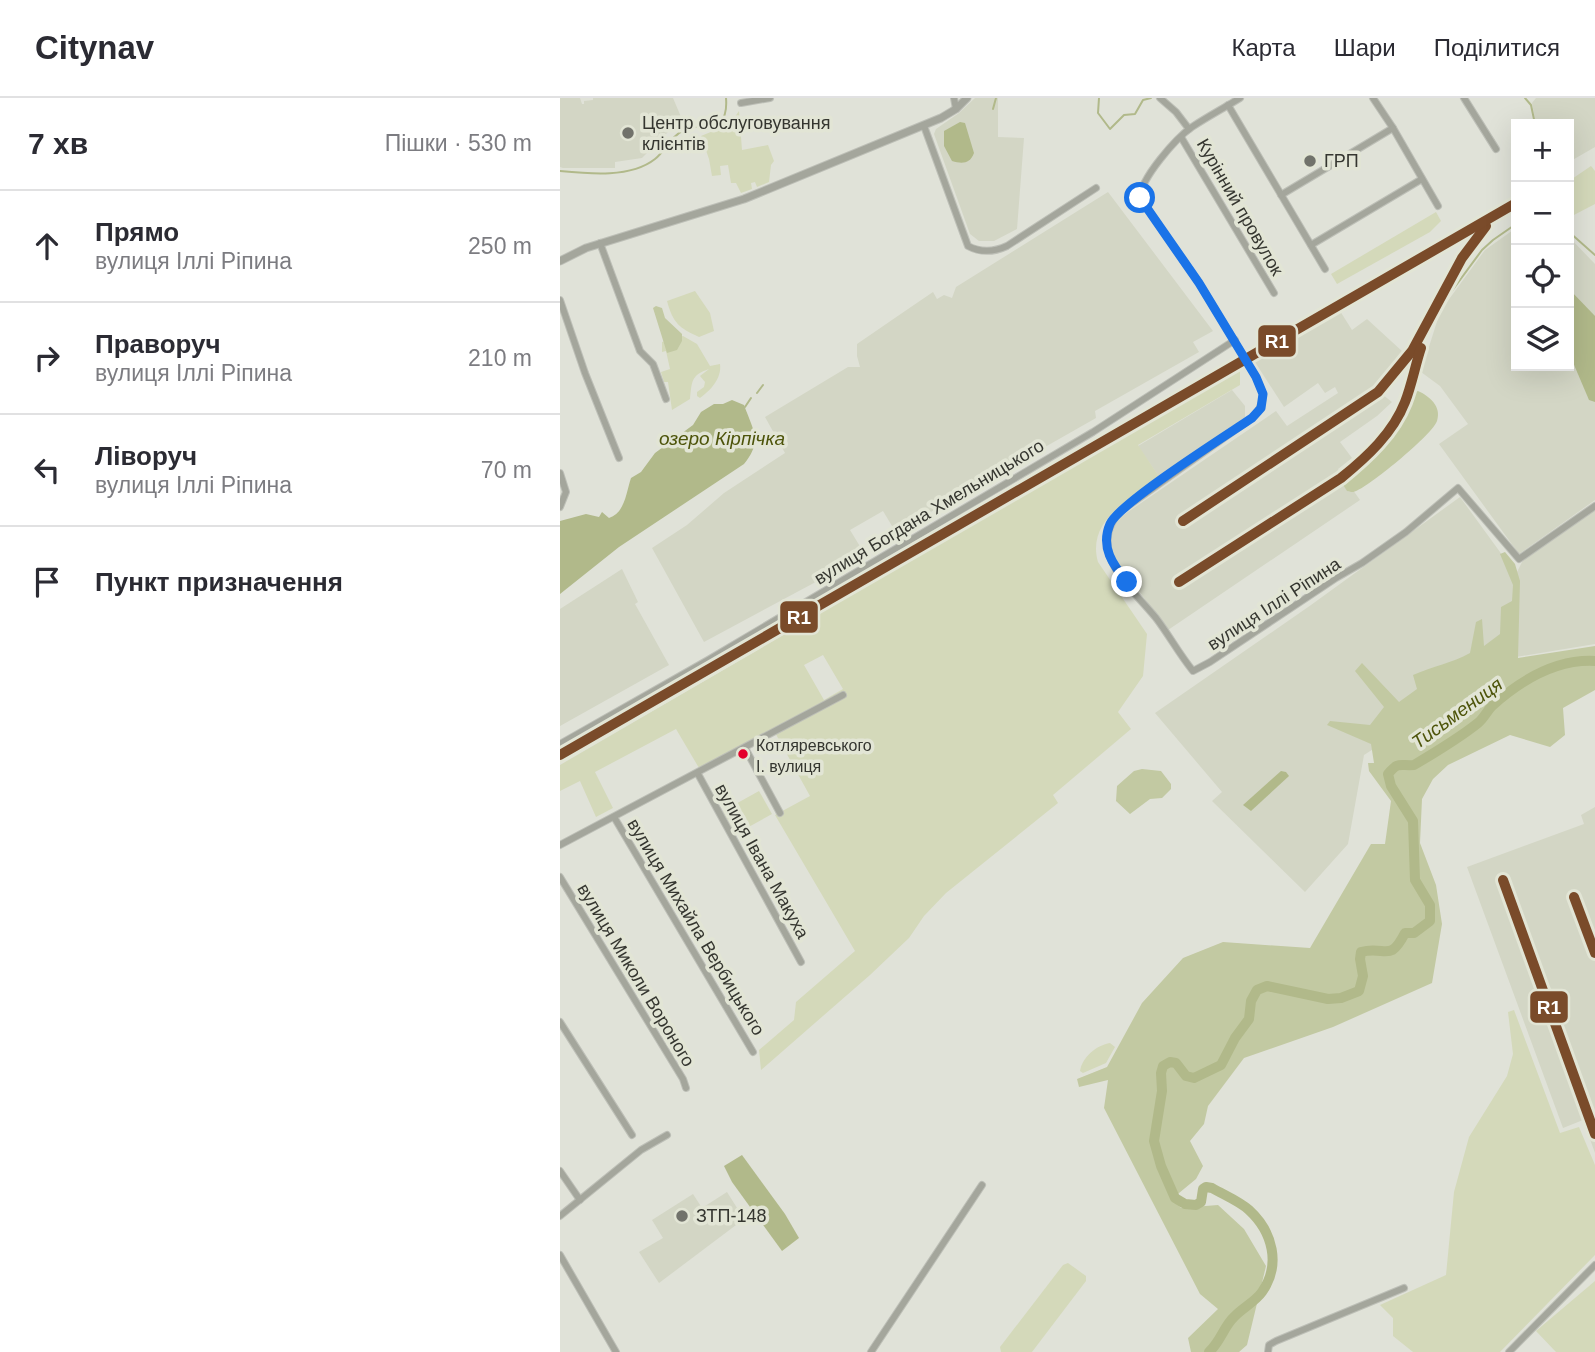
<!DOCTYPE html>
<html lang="uk">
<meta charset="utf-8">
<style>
body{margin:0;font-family:Helvetica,sans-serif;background:#f7f7f7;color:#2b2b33}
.controls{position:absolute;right:21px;top:21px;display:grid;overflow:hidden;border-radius:0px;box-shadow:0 7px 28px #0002}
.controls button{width:63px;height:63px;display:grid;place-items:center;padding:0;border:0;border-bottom:2px solid #e1e1e2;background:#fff;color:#2b2b33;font:35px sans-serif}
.stop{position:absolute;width:21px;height:21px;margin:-16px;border:5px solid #1a73e8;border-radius:50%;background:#fff}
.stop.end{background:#1a73e8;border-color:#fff;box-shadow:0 2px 7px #0008}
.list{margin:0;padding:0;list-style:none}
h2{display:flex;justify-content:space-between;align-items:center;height:91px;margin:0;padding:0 28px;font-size:30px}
h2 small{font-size:23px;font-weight:400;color:#7c7c81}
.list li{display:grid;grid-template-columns:46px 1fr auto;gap:21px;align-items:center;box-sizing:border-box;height:112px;padding:0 28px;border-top:2px solid #e1e1e2}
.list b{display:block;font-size:26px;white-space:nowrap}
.list p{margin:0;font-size:23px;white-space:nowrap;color:#7c7c81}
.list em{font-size:23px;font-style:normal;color:#7c7c81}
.icon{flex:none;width:38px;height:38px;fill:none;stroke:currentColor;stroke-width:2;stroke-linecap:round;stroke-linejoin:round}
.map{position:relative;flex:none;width:1035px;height:1254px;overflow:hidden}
header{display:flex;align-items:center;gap:42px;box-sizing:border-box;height:98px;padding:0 35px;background:#fff;border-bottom:2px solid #e1e1e2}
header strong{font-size:33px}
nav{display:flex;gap:38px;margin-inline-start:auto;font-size:24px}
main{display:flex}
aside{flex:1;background:#fff}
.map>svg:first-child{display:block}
</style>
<header>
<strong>Citynav</strong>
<nav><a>Карта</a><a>Шари</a><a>Поділитися</a></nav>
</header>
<main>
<aside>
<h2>7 хв<small>Пішки · 530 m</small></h2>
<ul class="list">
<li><svg class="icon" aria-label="ahead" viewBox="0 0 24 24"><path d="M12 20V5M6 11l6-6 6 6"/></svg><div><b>Прямо</b><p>вулиця Іллі Ріпина</p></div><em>250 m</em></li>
<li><svg class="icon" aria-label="right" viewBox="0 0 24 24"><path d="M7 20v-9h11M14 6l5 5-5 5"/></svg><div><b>Праворуч</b><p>вулиця Іллі Ріпина</p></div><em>210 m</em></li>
<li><svg class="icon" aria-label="left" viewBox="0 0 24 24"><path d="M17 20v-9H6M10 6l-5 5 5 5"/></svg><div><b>Ліворуч</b><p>вулиця Іллі Ріпина</p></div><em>70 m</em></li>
<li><svg class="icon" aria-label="arrive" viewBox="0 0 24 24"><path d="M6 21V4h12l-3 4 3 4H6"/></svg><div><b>Пункт призначення</b></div></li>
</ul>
</aside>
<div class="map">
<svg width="1035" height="1254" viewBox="0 0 1035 1254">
<rect width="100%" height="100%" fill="#e0e2d8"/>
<!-- built -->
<g fill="#d3d6c5">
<path d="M0,0H20L22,6H24V3L33,2V0H113L124,26L109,33L82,60L55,64V70H3L0,69Z"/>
<path d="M415,0H438V39L464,40L457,131L434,143H419L410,136L374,36L376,31L399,15Z"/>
<path d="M976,0H1035V49L1009,64V26H976L972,5Z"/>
<path d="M548,94L653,233L633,244L639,254L535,313L536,320L362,419L364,424L338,438L323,413L290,432L301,450L291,456L293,460L278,468L280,471L144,544L92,450L127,427L164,395L225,355L205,319L288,269H300L297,258V246L348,211L373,194L377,201L384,197L392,200L396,189Z"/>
<path d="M956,130V268H1009V139L1035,166V402L959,456L879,346L908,326L880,288L861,274L880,214L887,204L925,152Z"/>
<path d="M780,213L792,232L807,221L843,254L814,290L832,304L817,318L780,344L792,360L778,371L800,402L608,532L555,461L551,450V438L555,426L559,420L716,313L727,328L778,295L775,289L765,295L758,285L724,309L695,264Z"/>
<path d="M672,292L685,308V319L600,380L578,348Z"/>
<path d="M900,399L956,476L964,460L1035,411V546L956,559L804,657L788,746L745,794L652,703L662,694L595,615L751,507Z"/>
<path d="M62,471L78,504L75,506L109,567L0,628V511Z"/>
<path d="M1035,709V1055L1023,1022L1003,1030L907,769L1024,726L1021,717Z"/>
<path d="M167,1094L184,1121L99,1185L79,1154L103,1140L92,1122L133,1096L142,1110Z"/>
</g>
<!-- green -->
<g fill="#d4d9ba" fill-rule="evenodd">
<path d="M179,13L182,52L208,47L214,63L211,67L209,84L197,89L195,84L191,85L192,91L181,95L176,85H171L168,67L160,68L161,77L152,78L149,61L141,38L170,26Z"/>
<path d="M1031,68L1035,73V106L1012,118L1009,114V83Z"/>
<path d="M876,114L881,123L870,134L777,186L771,176Z"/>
<path d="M135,193L150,215L154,233L139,239C119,230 113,225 107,203Z"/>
<path d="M123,238L137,246L150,268L160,266C162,280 151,292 140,300L137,298V294L144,289L145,284L140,278L149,271C131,277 132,283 130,301L112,312L108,284H104L101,274L110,271L106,253L102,254V244Z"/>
<path d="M680,271V287L578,347L600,380C571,400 526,422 538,464L587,536L583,578L558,614L571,631L493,697L498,705L386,795L364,818L349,840L310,877L201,972L199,952L234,922L236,904L295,853L215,717L250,698L213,631L139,670L116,631L35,674L53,710L36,719L20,683L0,693V667ZM263,557L283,591L264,602L244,567Z"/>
<path d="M199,693L212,716L176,736L163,713Z"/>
<path d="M954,912L1000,1035L1019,1029L1035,1067V1157L940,1254H853L833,1238V1220L820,1207L886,1177L894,1094L909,1039L947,978L953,956L948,914Z"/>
<path d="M550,945L555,949L546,965L523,975L520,973C522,959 537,947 550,945Z"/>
<path d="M508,1165L526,1178V1183L472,1254H441L440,1249L503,1167Z"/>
<path d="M1035,1183V1254H996L976,1233Z"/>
</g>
<!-- forest -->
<g fill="#c2c9a2">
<path d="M96,208L102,210L105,220L122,236V243L117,252L107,255L93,210Z"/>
<path d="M858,293C869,298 882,308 877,323C873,336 812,386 798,392C792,395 793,394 787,393L782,385L783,382C813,359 839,332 852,295Z"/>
<path d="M945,454L955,466L960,483L958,560L1035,548V592L1003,610L1005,637L990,649L950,637L888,667L873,681L862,701L860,745L876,787L882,826L872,885L773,929L684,960L648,1008L644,1026L630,1043L643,1068L636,1081L613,1100L621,1110L658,1107L684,1131L706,1168L687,1247L679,1254H631L628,1240L658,1211L640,1196L544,1010L548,982L519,989L517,981L547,969L582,905L623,860L663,844L750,850L811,746H825L831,703L809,673L808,665H814L811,646L767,627L770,623L810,627L824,609L795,573L802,565L839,604L857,591L853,577C873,568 892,565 910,555L916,524L922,521L924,548L940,536L941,509L952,503L953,487L940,456Z"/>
<path d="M582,671L601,673L611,686V691L602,700L590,701L570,716L556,703L557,688L574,673Z"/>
</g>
<!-- water -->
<g fill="#b1b98a">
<path d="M400,24L405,25L414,55C410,66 402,66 392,63L384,48V33Z"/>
<path d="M1009,191L1035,218V304L1029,302L1009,255Z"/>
<path d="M172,302L184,307C193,332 203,343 184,366L59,449L0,496V423L26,416L39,419L42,414L49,420C65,415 66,395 71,380L81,374L95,355L133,327L141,314L154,306H163Z"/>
<path d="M721,673L726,674L729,678L691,713L683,707Z"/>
<path d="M182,1057L225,1116L239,1140L222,1153L172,1084L164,1068Z"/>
</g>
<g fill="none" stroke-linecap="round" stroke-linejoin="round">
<!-- stream -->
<g stroke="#b1b98a" stroke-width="2">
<path d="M539,0L538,15L550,31L564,17L575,16L583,2L591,0"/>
<path d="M965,0L971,7L975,26"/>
<path d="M433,11L436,0"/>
<path d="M0,73C30,76 71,80 95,61C105,53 111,39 122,33C143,22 169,38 166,0"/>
<path d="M1009,134L1035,157"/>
<path d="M883,205L922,152L933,142L956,126"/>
<path d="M197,295L203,287"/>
<path d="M185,309L191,300"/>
</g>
<!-- river -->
<path stroke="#b1b98a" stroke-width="10" d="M649,1254C661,1243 664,1228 674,1219C682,1210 695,1204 702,1194C721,1167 713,1134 689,1112C679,1103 664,1097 652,1090L646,1089L643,1091L641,1104L636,1107L625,1106L615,1100L601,1068L594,1043L602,993L601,975L603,968L610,964L616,965L626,978L634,980L661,967L675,940L689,921L691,903L697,892L707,888L768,901L781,900L799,893L803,878L800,861L801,854C826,847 829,866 845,835H854L870,823V807L855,782L853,723L831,688L828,676C839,663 839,668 854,667C876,654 898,641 918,625C924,620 927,613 932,608C961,582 996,561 1035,563"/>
<!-- minor casing -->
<g stroke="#bdbfb7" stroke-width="8">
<g id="minor">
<path d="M394,0L396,11"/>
<path d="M600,0L616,14L629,31"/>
<path d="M680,0C664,10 647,19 632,29C616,40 580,81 580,100L639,185L696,279L703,296L702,304L698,314L692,320L558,415C527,456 571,489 596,520C609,537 619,556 633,573L650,564L776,480L802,465L846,434L898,390L959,461L1035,408"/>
<path d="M813,0L833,30L878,108"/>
<path d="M904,0L936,51"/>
<path d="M181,5L210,0"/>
<path d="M668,7L765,171"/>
<path d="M364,28L408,148C421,155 434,154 447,148L536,90"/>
<path d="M621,39L714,195"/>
<path d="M721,97L833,30"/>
<path d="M40,145L80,253L93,266L106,301"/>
<path d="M751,147L862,81"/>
<path d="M0,202L25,275L59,360"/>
<path d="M0,375L6,394L0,409"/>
<path d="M0,646L148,562L533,334L675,242"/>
<path d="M185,650L220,715"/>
<path d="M138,676L241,864"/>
<path d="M54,719L193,954"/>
<path d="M0,747L283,597"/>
<path d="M0,779L123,981L126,990"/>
<path d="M0,924L72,1037"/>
<path d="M0,1073L20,1102"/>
<path d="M0,1118L81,1052L107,1037"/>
<path d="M0,1157L56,1254"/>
<path d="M311,1254L422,1087"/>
<path d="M708,1254L709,1247L716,1243L844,1190"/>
<path d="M949,1254L1035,1167"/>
</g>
</g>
<!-- tertiary casing -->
<g stroke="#bdbfb7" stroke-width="9">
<path id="tertiary" d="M0,163L26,150L184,101L381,20L396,11L407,0"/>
</g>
<!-- minor -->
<use href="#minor" stroke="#a4a69c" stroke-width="6"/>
<!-- tertiary -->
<use href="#tertiary" stroke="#a4a69c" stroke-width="7"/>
<!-- rail-1 casing -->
<g stroke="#e2e5d5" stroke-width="16">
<g id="rail-1">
<path d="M623,423L818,294L852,253L902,160L926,128"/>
<path d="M619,484L781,380C807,359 833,335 845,304C852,286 855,268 861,250"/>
<path d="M0,657L956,105"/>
<path d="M943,782L1035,1036"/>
<path d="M1014,799L1035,855"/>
</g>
</g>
<!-- rail-1 -->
<use href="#rail-1" stroke="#7a4b2a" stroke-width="10"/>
</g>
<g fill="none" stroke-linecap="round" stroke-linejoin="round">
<!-- route -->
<path stroke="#1a73e8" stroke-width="9" d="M567,484C553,467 540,449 550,426C559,405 667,337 692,320L701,310L703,296L696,279L639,185L580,100"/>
</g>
<!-- markers -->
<g fill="#71726b" stroke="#e2e5d5" stroke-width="2.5">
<circle cx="68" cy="35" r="7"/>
<circle cx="750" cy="63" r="7"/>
<circle cx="122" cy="1118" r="7"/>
</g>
<circle fill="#e4002b" stroke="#e2e5d5" stroke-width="2.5" cx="183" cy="656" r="6"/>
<g text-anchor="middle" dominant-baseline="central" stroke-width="7" stroke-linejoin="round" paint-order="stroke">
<!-- bus labels -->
<g font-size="16" fill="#353630" stroke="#e2e5d5" text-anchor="start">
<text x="196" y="647">Котляревського<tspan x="196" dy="21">І. вулиця</tspan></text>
</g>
<!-- poi labels -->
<g font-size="18" fill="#353630" stroke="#e2e5d5" text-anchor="start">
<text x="82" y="25">Центр обслуговування<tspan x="82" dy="21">клієнтів</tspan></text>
<text x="764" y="63">ГРП</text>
<text x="136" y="1118">ЗТП-148</text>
</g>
<!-- street labels -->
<g font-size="18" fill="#353630" stroke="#e2e5d5">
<text transform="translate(680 109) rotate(60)">Курінний провулок</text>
<text transform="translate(369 414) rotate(-31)">вулиця Богдана Хмельницького</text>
<text transform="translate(714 506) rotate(-33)">вулиця Іллі Ріпина</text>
<text transform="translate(202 763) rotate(61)">вулиця Івана Макуха</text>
<text transform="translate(136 829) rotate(59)">вулиця Михайла Вербицького</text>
<text transform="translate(76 877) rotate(59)">вулиця Миколи Вороного</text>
</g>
<!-- water labels -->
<g font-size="19" font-style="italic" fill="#4d540a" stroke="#e2e5d5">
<text x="162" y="340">озеро Кірпічка</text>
<text transform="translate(897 615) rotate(-36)">Тисьмениця</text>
</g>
</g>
<g stroke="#e2e5d5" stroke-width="2.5">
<rect x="697" y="226" width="40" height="34" rx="7" fill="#7a4b2a"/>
<rect x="219" y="502" width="40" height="34" rx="7" fill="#7a4b2a"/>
<rect x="969" y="892" width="40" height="34" rx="7" fill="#7a4b2a"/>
</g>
<g font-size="19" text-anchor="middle" font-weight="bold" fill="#fff">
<text x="717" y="250">R1</text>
<text x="239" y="526">R1</text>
<text x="989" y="916">R1</text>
</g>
</svg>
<div class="controls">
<button>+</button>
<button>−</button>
<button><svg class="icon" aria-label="locate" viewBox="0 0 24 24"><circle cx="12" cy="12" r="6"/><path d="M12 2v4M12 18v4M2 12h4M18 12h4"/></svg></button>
<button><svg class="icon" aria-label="layers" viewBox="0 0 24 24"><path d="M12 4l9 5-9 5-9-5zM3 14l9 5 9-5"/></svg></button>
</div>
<div class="stop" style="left:580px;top:100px"></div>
<div class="stop end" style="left:567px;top:484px"></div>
</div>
</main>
